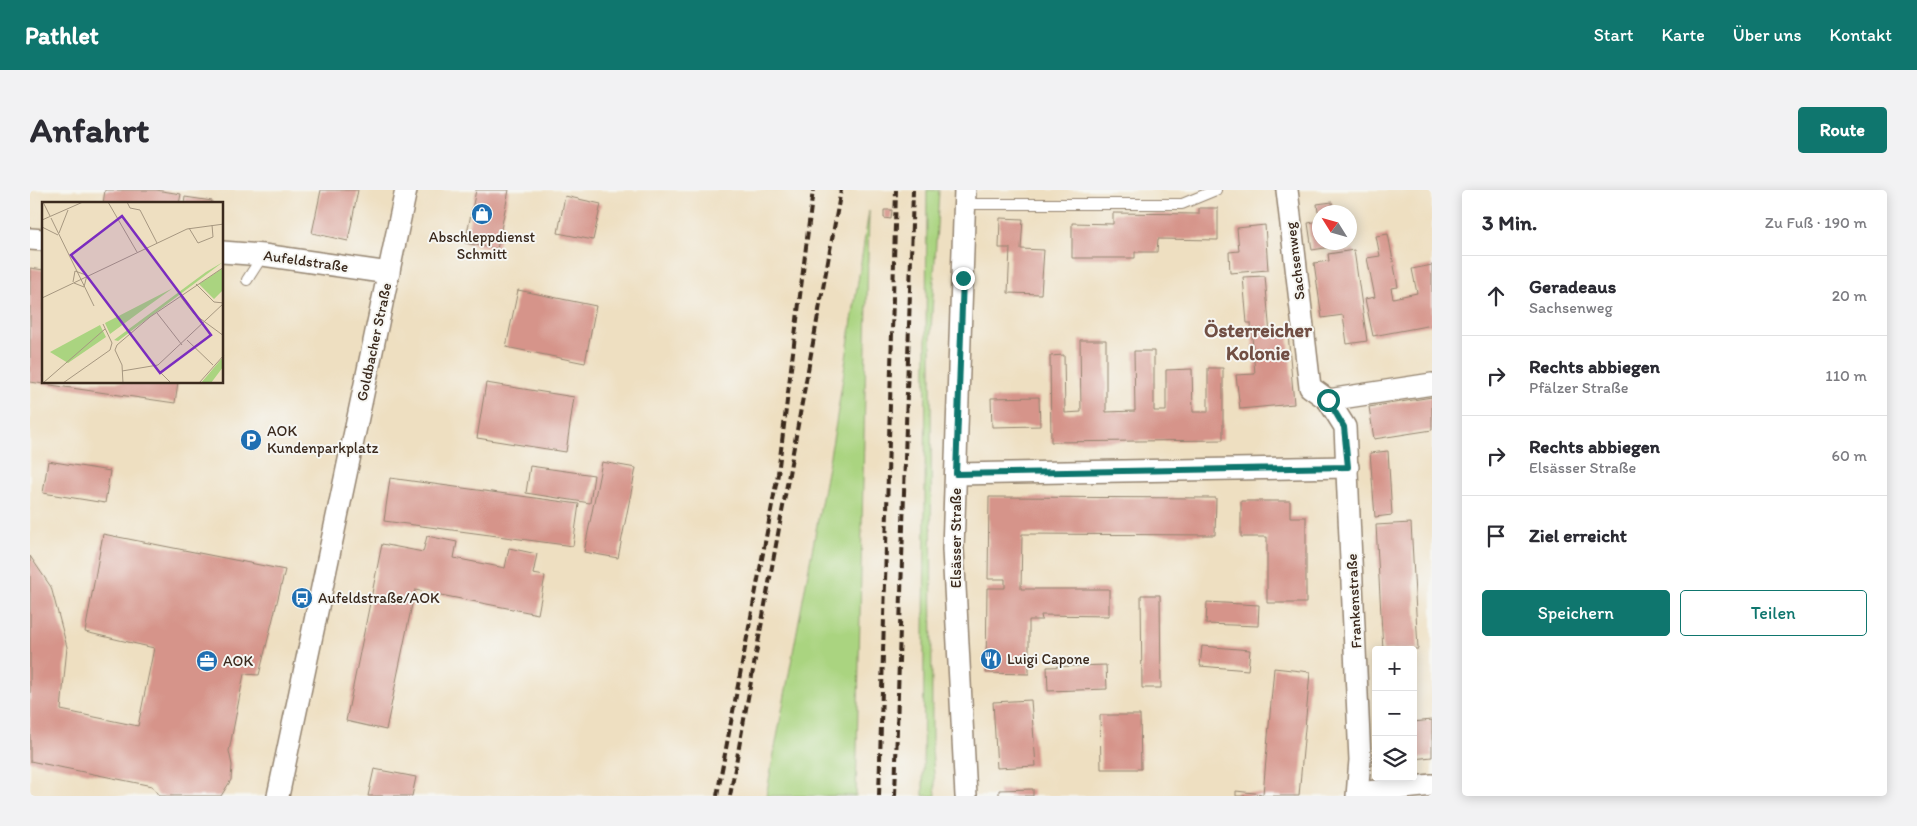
<!DOCTYPE html>
<html lang="de">
<meta charset="utf-8">
<style>
body{margin:0;font-family:Itim,sans-serif;background:#f2f2f3;color:#2b2b33}
.controls{position:absolute;right:15px;bottom:15px;display:grid;overflow:hidden;border-radius:5px;box-shadow:0 2px 12px #0003}
.controls button{width:45px;height:45px;display:grid;place-items:center;padding:0;border:0;border-bottom:1px solid #e1e1e2;background:#fff;color:#2b2b33;font:25px sans-serif}
.compass{position:absolute;left:1282px;top:15px;width:45px;height:45px;border-radius:50%;background:#fff;box-shadow:0 2px 12px #0003;rotate:307deg}
.stop{position:absolute;width:15px;height:15px;margin:-11px;border:4px solid #0f766e;border-radius:50%;background:#fff}
.stop.end{background:#0f766e;border-color:#fff;box-shadow:0 1px 5px #0008}
.list{margin:0;padding:0;list-style:none}
h2{display:flex;justify-content:space-between;align-items:center;height:65px;margin:0;padding:0 20px;font-size:21px}
h2 small{font-size:16px;font-weight:400;color:#7c7c81}
.list li{display:grid;grid-template-columns:32px 1fr auto;gap:15px;align-items:center;box-sizing:border-box;height:80px;padding:0 20px;border-top:1px solid #e1e1e2}
.list b{display:block;font-size:19px;white-space:nowrap}
.list p{margin:0;font-size:16px;white-space:nowrap;color:#7c7c81}
.list em{font-size:16px;font-style:normal;color:#7c7c81}
.actions{display:flex;gap:10px;padding:15px 20px}
.actions a{flex:1;padding:11px 0;border:1px solid #0f766e;border-radius:5px;text-align:center;font-size:18px;color:#0f766e}
.actions .main{background:#0f766e;color:#fff}
.icon{flex:none;width:28px;height:28px;fill:none;stroke:currentColor;stroke-width:2;stroke-linecap:round;stroke-linejoin:round}
.map{position:relative;flex:none;width:1402px;height:606px;overflow:hidden;border-radius:5px}
header{display:flex;align-items:center;gap:30px;box-sizing:border-box;height:70px;padding:0 25px;background:#0f766e;color:#fff}
header strong{font-size:24px}
nav{display:flex;gap:28px;margin-inline-start:auto;font-size:18px}
.intro{display:flex;align-items:center;justify-content:space-between;box-sizing:border-box;height:120px;padding:0 30px}
h1{margin:0;font-size:35px}
.button{padding:12px 22px;border-radius:5px;background:#0f766e;color:#fff;font-size:18px;font-weight:700}
main{display:flex;gap:30px;padding:0 30px}
aside{flex:1;background:#fff;border-radius:5px;box-shadow:0 2px 12px #0003}
.map>svg:first-child{display:block}
</style>
<header>
<strong>Pathlet</strong>
<nav><a>Start</a><a>Karte</a><a>Über uns</a><a>Kontakt</a></nav>
</header>
<div class="intro"><h1>Anfahrt</h1><a class="button">Route</a></div>
<main>
<div class="map">
<svg width="1402" height="606" viewBox="0 0 1402 606">
<rect width="100%" height="100%" fill="#f6f6f2"/>
<filter id="ink" filterUnits="userSpaceOnUse"><feTurbulence type="fractalNoise" baseFrequency=".02" numOctaves="2"/><feDisplacementMap in="SourceGraphic" scale="10" xChannelSelector="R" yChannelSelector="G"/><feConvolveMatrix kernelMatrix="1 2 1 2 8 2 1 2 1" color-interpolation-filters="sRGB"/></filter>
<filter id="wash" filterUnits="userSpaceOnUse"><feTurbulence type="fractalNoise" baseFrequency=".0096" numOctaves="4" result="noise"/><feDisplacementMap in="SourceGraphic" scale="20" xChannelSelector="R" yChannelSelector="G"/><feGaussianBlur stdDeviation="1.12" result="paint"/><feColorMatrix in="noise" values="0 0 0 0 0 0 0 0 0 0 0 0 0 0 0 0 0 1.4 0 .05"/><feComposite in="paint" operator="in"/></filter>
<g filter="url(#wash)">
<rect width="100%" height="100%" fill="#eedfc1"/>
<!-- green -->
<g fill="#aad480" stroke="#727f4f">
<path d="M897,0H909L901,141L902,561L906,606H893Z"/>
<path d="M839,21L826,606H736L805,239Z"/>
</g>
<g id="blocks">
<!-- building -->
<g fill="#d6948a">
<path d="M75,0H126L151,4L149,14H73Z"/>
<path d="M291,0H328L318,51L282,43Z"/>
<path d="M446,0H479L467,59L435,53Z"/>
<path d="M535,6L571,14L563,50L528,43Z"/>
<path d="M155,7L182,11L181,14H154Z"/>
<path d="M1302,12L1303,22H1288L1287,14Z"/>
<path d="M1169,18H1188V50L1128,49L1127,62H1105V68H1042V33L1083,34V23L1169,24Z"/>
<path d="M854,20H862L861,29L854,28Z"/>
<path d="M970,28L993,29L991,59L1014,60L1011,104L978,103L980,58H969Z"/>
<path d="M1290,31V52H1307L1308,56L1282,60L1278,33Z"/>
<path d="M1235,35L1238,80L1200,83L1199,62L1209,61L1207,38Z"/>
<path d="M1358,44L1368,97L1361,98L1363,108L1387,103L1382,79L1402,75V135L1343,146L1335,109L1345,107L1337,68L1350,66L1346,46Z"/>
<path d="M1324,60L1337,151L1317,154L1313,125L1292,128L1284,73L1299,71L1298,64Z"/>
<path d="M0,78L14,80V192H148L145,213L0,192Z"/>
<path d="M1235,86L1240,145L1258,143L1264,214L1210,219L1206,185L1225,184L1221,133H1217L1213,87Z"/>
<path d="M488,100L566,116L555,173L476,157Z"/>
<path d="M1050,150H1076V222L1105,221L1104,161H1124V221H1136V180L1162,179L1163,222H1178V178H1193V250L1021,252L1020,166L1034,165L1035,223L1051,222Z"/>
<path d="M456,193L544,207L536,262L447,248Z"/>
<path d="M1009,207L1010,236L962,237L961,208Z"/>
<path d="M1402,207V240L1344,249L1339,217Z"/>
<path d="M1358,261L1362,325L1345,327L1340,263Z"/>
<path d="M18,271L80,281L75,313L13,303Z"/>
<path d="M572,272L606,278L588,368L554,362Z"/>
<path d="M500,276L564,285L560,313L496,303Z"/>
<path d="M360,288L549,314L543,356L354,331Z"/>
<path d="M959,307L1186,308L1185,345L992,344L991,399H1079V426L1011,425L1012,430H999V484L956,483L957,398H975V389H958Z"/>
<path d="M1211,311H1260V327H1276V413H1237V347H1211Z"/>
<path d="M1381,333L1388,459L1353,460L1346,335Z"/>
<path d="M73,344L255,380L229,485L214,484L199,561L202,575L201,590L191,606H129L122,596L0,571V366L21,397L37,457L31,520L108,536L124,458L55,442Z"/>
<path d="M397,346L427,352L424,368L475,378L479,358L507,364L503,384L515,386L508,424L385,400L356,540L316,531L352,354L393,362Z"/>
<path d="M1111,405H1130L1131,498H1112Z"/>
<path d="M1177,412L1229,415L1228,436L1176,434Z"/>
<path d="M1172,456L1220,460L1218,480L1170,476Z"/>
<path d="M1076,475L1077,499L1018,501L1017,477Z"/>
<path d="M1244,478L1280,482L1269,606H1206V601L1233,604Z"/>
<path d="M1001,510L1006,576L967,578L963,512Z"/>
<path d="M1070,525H1110L1111,579H1071Z"/>
<path d="M1402,530V567L1383,569V532Z"/>
<path d="M344,579L386,587L382,606H338Z"/>
<path d="M1003,599V606H969V600Z"/>
</g>
</g>
</g>
<g filter="url(#ink)">
<use href="#blocks" fill-opacity="0" stroke="#948470" stroke-width="1"/>
<g fill="none" stroke-linecap="round" stroke-linejoin="round">
<!-- lane casing -->
<g stroke="#948470" stroke-width="12">
<g id="lane">
<path d="M934,14H1152L1186,0"/>
<path d="M217,90L233,65"/>
</g>
</g>
<!-- street casing -->
<g stroke="#948470" stroke-width="24">
<g id="street">
<path d="M935,0L923,359L936,606"/>
<path d="M1257,0L1280,197L1298,210L1315,237L1330,570L1327,606"/>
<path d="M0,49L14,50"/>
<path d="M192,62L233,65L359,83"/>
<path d="M1298,210L1402,194"/>
<path d="M926,284L1318,277"/>
<path d="M1328,603L1402,595"/>
<path d="M248,606L376,0"/>
</g>
</g>
<!-- lane -->
<use href="#lane" stroke="#fff" stroke-width="10"/>
<!-- street -->
<use href="#street" stroke="#fff" stroke-width="21"/>
<!-- rail -->
<g stroke="#3b2a1e" stroke-width="4" stroke-dasharray="8 4" stroke-linecap="butt">
<path d="M687,606L748,284L783,0"/>
<path d="M700,606L811,0"/>
<path d="M849,606L866,0"/>
<path d="M865,606L883,0"/>
</g>
</g>
</g>
<g fill="none" stroke-linecap="round" stroke-linejoin="round" filter="url(#ink)">
<!-- route -->
<path stroke="#0f766e" stroke-width="6" d="M933,88L926,284L1318,277L1314,237L1298,210"/>
</g>
<!-- icons -->
<defs>
<g id="shop-disc" transform="scale(1.125)"><circle r="9.5" fill="#1f6fb2" stroke="#f6f6f2"/><path d="M-5-2.5h2.3a2.7 3.5 0 0 1 5.4 0H5L5.5 6h-11ZM-1.5-2.5h3a1.5 2.3 0 0 0-3 0Z" fill="#fff"/></g>
<g id="parking-disc" transform="scale(1.125)"><circle r="9.5" fill="#1f6fb2" stroke="#f6f6f2"/><path d="M-3.5-5.5H1a3.5 3.5 0 0 1 0 7H-1V5.5H-3.5ZM-1-3.4V-.6H.8a1.4 1.4 0 0 0 0-2.8Z" fill="#fff"/></g>
<g id="bus-disc" transform="scale(1.125)"><circle r="9.5" fill="#1f6fb2" stroke="#f6f6f2"/><path d="M-5-6H5V4H4V6H2V4H-2V6H-4V4H-5ZM-3.5-4V0h7V-4ZM-3.5 1.2v1.5H-2V1.2ZM2 1.2v1.5H3.5V1.2Z" fill="#fff"/></g>
<g id="restaurant-disc" transform="scale(1.125)"><circle r="9.5" fill="#1f6fb2" stroke="#f6f6f2"/><path d="M-5-6h1v4h1v-4h1v4h1v-4h1v5L-1.5 .5V6h-2V.5L-5-1ZM5-6V6H3V1.5H1.5Q1.5-4 5-6Z" fill="#fff"/></g>
<g id="office-disc" transform="scale(1.125)"><circle r="9.5" fill="#1f6fb2" stroke="#f6f6f2"/><path d="M-6-3h4V-5.5h4V-3h4V5H-6ZM-1-4.5V-3h2v-1.5ZM-6 0V1H6V0Z" fill="#fff"/></g>
</defs>
<g fill-rule="evenodd">
<use href="#shop-disc" x="452" y="24"/>
<use href="#parking-disc" x="221" y="250"/>
<use href="#bus-disc" x="272" y="408"/>
<use href="#restaurant-disc" x="961" y="469"/>
<use href="#office-disc" x="177" y="471"/>
</g>
<g text-anchor="middle" dominant-baseline="central" stroke-width="4" stroke-linejoin="round" paint-order="stroke">
<!-- poi labels -->
<g font-size="15" fill="#3b2a1e" stroke="#f6f6f2" text-anchor="start">
<text x="452" y="47" text-anchor="middle">Abschleppdienst<tspan x="452" dy="17">Schmitt</tspan></text>
<text x="237" y="241">AOK<tspan x="237" dy="17">Kundenparkplatz</tspan></text>
<text x="288" y="408">Aufeldstraße/AOK</text>
<text x="977" y="469">Luigi Capone</text>
<text x="193" y="471">AOK</text>
</g>
<!-- street labels -->
<g font-size="15" fill="#3b2a1e" stroke="#f6f6f2">
<text transform="translate(276 71) rotate(8)">Aufeldstraße</text>
<text transform="translate(1265 71) rotate(-97)">Sachsenweg</text>
<text transform="translate(344 152) rotate(-78)">Goldbacher Straße</text>
<text transform="translate(926 348) rotate(-90)">Elsässer Straße</text>
<text transform="translate(1324 411) rotate(-93)">Frankenstraße</text>
</g>
<!-- district labels -->
<g font-size="20" font-weight="bold" fill="#714f44" stroke="#f6f6f2">
<text x="1228" y="140">Österreicher<tspan x="1228" dy="23">Kolonie</tspan></text>
</g>
</g>
<!-- overview -->
<g transform="translate(12 12)">
<rect width="181" height="181" fill="#eedfc1"/>
<path d="M181,60L76,139L72,138L164,70ZM181,66V88L172,97L157,82ZM131,86L106,104L68,132L63,121ZM58,123L64,135L26,161L8,150ZM181,155V165L169,181H159Z" fill="#aad480"/>
<path fill="none" stroke="#a69780" stroke-width="1" d="M1,0L8,14M66,0L95,50M85,0L88,6L98,8L115,41M9,16L52,104M0,18L41,0M0,25L16,33M147,26L156,41L171,35L170,23M17,31L26,8M31,80L33,69L44,73M32,81L42,85L45,73M154,82L172,100L182,101M138,94L152,112L182,134M0,96L145,27L182,22M115,111L140,143M145,138L171,163M73,148L75,143L108,115L182,65M73,148L80,163L81,181M113,165L129,181M80,169L116,163L182,101M1,181L63,127M21,181L68,148L70,141L61,122M157,181L182,153"/>
<path fill="#7b2cbf" fill-opacity="0.15" stroke="#7b2cbf" stroke-width="2.5" d="M80,14L169,133L118,171L29,53Z"/>
<rect width="181" height="181" fill="none" stroke="#3b2a1e" stroke-width="2.5"/>
</g>
</svg>
<div class="controls">
<button>+</button>
<button>−</button>
<button><svg class="icon" aria-label="layers" viewBox="0 0 24 24"><path d="M12 4l9 5-9 5-9-5zM3 14l9 5 9-5"/></svg></button>
</div>
<svg class="compass" viewBox="-18 -18 36 36"><path d="M0-13l5 13h-10z" fill="#e53935"/><path d="M0 13l5-13h-10z" fill="#7c7c81"/></svg>
<div class="stop" style="left:1298px;top:210px"></div>
<div class="stop end" style="left:933px;top:88px"></div>
</div>
<aside>
<h2>3 Min.<small>Zu Fuß · 190 m</small></h2>
<ul class="list">
<li><svg class="icon" aria-label="ahead" viewBox="0 0 24 24"><path d="M12 20V5M6 11l6-6 6 6"/></svg><div><b>Geradeaus</b><p>Sachsenweg</p></div><em>20 m</em></li>
<li><svg class="icon" aria-label="right" viewBox="0 0 24 24"><path d="M7 20v-9h11M14 6l5 5-5 5"/></svg><div><b>Rechts abbiegen</b><p>Pfälzer Straße</p></div><em>110 m</em></li>
<li><svg class="icon" aria-label="right" viewBox="0 0 24 24"><path d="M7 20v-9h11M14 6l5 5-5 5"/></svg><div><b>Rechts abbiegen</b><p>Elsässer Straße</p></div><em>60 m</em></li>
<li><svg class="icon" aria-label="arrive" viewBox="0 0 24 24"><path d="M6 21V4h12l-3 4 3 4H6"/></svg><div><b>Ziel erreicht</b></div></li>
</ul>
<div class="actions"><a class="main">Speichern</a><a>Teilen</a></div>
</aside>
</main>
